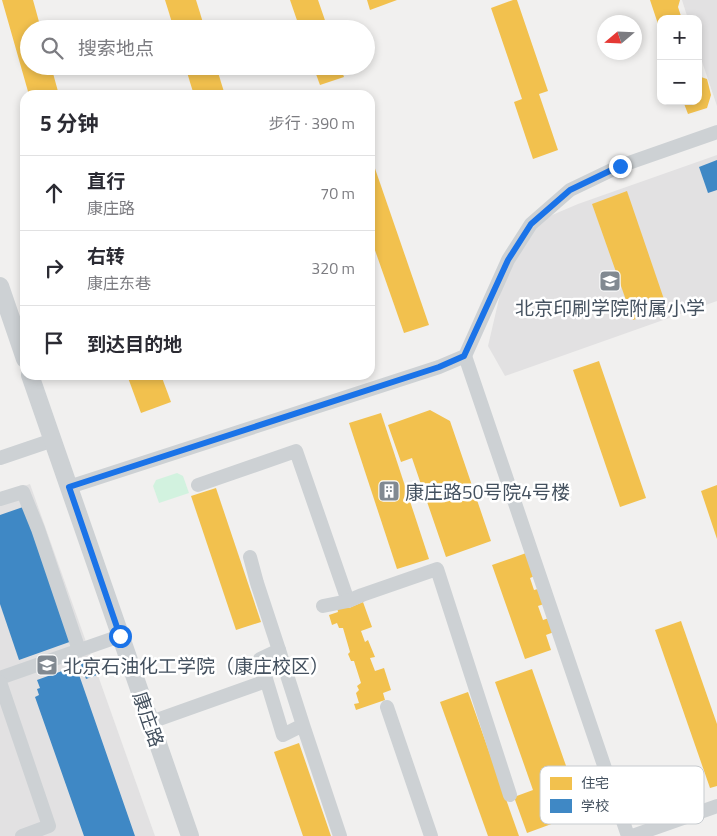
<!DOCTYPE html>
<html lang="zh">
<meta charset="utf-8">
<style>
body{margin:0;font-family:"Titillium Web","Noto Sans SC",sans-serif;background:#f2f2f3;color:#2b2b33}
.controls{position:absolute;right:15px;top:15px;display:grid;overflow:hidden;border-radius:10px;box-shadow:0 2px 8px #0003}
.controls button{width:45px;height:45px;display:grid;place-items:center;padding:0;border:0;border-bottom:1px solid #e1e1e2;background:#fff;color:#2b2b33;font:25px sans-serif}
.compass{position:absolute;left:597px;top:15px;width:45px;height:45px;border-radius:50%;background:#fff;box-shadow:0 2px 8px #0003;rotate:251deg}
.stop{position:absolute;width:15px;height:15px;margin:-11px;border:4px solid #1a73e8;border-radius:50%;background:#fff}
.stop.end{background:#1a73e8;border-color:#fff;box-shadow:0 1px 5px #0008}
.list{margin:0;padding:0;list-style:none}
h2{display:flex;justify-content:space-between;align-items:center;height:65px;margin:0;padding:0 20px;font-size:21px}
h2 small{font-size:16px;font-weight:400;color:#7c7c81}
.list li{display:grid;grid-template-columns:32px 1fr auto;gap:15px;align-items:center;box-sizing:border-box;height:75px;padding:0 20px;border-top:1px solid #e1e1e2}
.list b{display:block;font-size:19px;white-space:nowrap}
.list p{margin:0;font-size:16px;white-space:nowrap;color:#7c7c81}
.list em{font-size:16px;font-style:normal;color:#7c7c81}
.icon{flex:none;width:28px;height:28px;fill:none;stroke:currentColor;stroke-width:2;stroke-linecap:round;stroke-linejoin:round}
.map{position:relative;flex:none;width:717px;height:836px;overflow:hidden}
.search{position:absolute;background:#fff;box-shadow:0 2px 8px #0003;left:20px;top:20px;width:355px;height:55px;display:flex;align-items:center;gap:12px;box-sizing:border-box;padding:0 18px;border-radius:28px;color:#7c7c81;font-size:19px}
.panel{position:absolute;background:#fff;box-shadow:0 2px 8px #0003;left:20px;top:90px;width:355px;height:290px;border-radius:15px}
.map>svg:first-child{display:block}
</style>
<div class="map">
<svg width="717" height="836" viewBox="0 0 717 836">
<rect width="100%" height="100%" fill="#f1f0ef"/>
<!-- education -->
<g fill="#e2e1e2">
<path d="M682,0H717V106L698,50V19H688Z"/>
<path d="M717,155V301L505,376L488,346L508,260L531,224L578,204Z"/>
<path d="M30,484L155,836H0V494Z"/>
</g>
<!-- green -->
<path fill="#d2f2df" d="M177,473L183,476L189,493L159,503L153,486L156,480Z"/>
<!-- homes -->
<g fill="#f2c14e">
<path d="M2,0H33L41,29H29V66H51L59,95H29Z"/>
<path d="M165,0H196L205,29H174Z"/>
<path d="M290,0H318L328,29H300Z"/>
<path d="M367,0H397L370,10Z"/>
<path d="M513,0H517L548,91L539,94L558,150L533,159L514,102L522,99L491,8Z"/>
<path d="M650,0H680L678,7L682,19H661L660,30Z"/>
<path d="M185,66H216L225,95H194Z"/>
<path d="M313,66H340L344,77L320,85Z"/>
<path d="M698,76L707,79L711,95L707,108L688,114L683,101H698Z"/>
<path d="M370,154L429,325L404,333L370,236Z"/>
<path d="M627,191L667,308L633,320L592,204Z"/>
<path d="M599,361L646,498L620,507L573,370Z"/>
<path d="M127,375H161L171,402L141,413Z"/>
<path d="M430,410L450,421L491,541L446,557L412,458L401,462L388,425Z"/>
<path d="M381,413L429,559L397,569L349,423Z"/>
<path d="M717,485V539L701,491Z"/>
<path d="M216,488L261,622L236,630L191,496Z"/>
<path d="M529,552L537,575L530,578L534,590L542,588L547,603L538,606L543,620L549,618L554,632L546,635L551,650L525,659L492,565Z"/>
<path d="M363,602L372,627L361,631L365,642L368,640L375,657L370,658L375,671L384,668L391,690L383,693L385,700L356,710L354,704L359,703L356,693L359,690L357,686L361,683L354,661H351L348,654L350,652L343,628H339L337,623L332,625L329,615L338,612L337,607L349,608Z"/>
<path d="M681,621L717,724V786L710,788L655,630Z"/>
<path d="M532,669L577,797L565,819L527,833L514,797L533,790L495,682Z"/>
<path d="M468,692L519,836H488L440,702Z"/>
<path d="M299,743L331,836H303L274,752Z"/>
</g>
<!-- schools -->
<g fill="#3f88c5">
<path d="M717,160V190L708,193L699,167Z"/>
<path d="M23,507L75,640L19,660L0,604V515Z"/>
<path d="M92,659L97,675L86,679L80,662Z"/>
<path d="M76,666L135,836H84L35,697L39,695L37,689L40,688L37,680Z"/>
</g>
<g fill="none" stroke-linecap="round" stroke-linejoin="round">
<!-- minor -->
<g stroke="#cdd1d4" stroke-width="14">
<path d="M465,356L628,836"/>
<path d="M0,458L53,440"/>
<path d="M198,485L296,451L348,601"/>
<path d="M69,487L439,367L465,356L508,260L531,224L570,190L620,166L717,132"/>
<path d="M0,499L23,492L38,529L79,650"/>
<path d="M250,557L257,583L279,650"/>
<path d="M323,606L348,601L362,595L437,569L510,795"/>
<path d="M0,678L120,636"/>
<path d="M0,682L49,826L22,836"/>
<path d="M387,707L431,836"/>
<path d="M151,722L266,681"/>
<path d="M303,725L279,650L260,659L283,735L303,725L340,836"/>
<path d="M632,836L717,806"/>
</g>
<!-- tertiary -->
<g stroke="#cdd1d4" stroke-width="18">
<path d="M0,286L25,359"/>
<path d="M30,375L190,836"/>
</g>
</g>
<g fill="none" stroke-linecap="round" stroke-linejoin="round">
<!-- route -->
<path stroke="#1a73e8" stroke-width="6" d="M120,636L69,487L439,367L464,356L508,260L531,224L570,190L620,166"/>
</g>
<!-- icons -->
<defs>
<g id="school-square" transform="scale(1.125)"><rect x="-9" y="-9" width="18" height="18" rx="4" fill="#818991" stroke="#fff"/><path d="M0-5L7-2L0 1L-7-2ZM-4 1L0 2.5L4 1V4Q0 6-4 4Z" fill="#fff"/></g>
<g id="building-square" transform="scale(1.125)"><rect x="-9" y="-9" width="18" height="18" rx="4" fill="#818991" stroke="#fff"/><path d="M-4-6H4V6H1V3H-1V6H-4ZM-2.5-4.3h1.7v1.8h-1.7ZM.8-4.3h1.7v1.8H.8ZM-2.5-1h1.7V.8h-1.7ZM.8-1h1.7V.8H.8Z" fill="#fff"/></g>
<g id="university-square" transform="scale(1.125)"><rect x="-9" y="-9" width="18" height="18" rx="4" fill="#818991" stroke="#fff"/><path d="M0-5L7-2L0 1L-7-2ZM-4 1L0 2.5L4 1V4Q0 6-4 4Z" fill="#fff"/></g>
</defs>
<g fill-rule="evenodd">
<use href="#school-square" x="610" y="281"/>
<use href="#building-square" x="389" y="491"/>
<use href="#university-square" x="47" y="665"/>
</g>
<g text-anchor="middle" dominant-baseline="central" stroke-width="5" stroke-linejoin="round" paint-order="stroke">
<!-- poi labels -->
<g font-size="19" fill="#44515f" stroke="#fff" text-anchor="start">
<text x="610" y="307" text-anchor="middle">北京印刷学院附属小学</text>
<text x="405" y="491">康庄路50号院4号楼</text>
<text x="63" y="665">北京石油化工学院（康庄校区）</text>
</g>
<!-- street labels -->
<g font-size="19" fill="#44515f" stroke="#fff">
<text transform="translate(149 719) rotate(71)">康庄路</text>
</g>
</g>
<!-- legend -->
<rect x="540" y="766" width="164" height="58" rx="8" fill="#fff" stroke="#c7cbcf" stroke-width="1"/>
<rect x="550" y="777" width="22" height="13" fill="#f2c14e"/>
<rect x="550" y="799" width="22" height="14" fill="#3f88c5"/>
<g font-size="14" fill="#44515f">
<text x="581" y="788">住宅</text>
<text x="581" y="811">学校</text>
</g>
</svg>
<div class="controls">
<button>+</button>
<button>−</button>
</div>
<svg class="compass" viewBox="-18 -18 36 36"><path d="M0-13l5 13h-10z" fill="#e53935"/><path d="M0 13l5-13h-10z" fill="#7c7c81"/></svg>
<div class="stop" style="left:120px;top:636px"></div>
<div class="stop end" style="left:620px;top:166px"></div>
<div class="search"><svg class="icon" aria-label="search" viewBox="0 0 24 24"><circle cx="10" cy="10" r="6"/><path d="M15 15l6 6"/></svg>搜索地点</div>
<section class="panel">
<h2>5 分钟<small>步行 · 390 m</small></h2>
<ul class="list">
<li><svg class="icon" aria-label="ahead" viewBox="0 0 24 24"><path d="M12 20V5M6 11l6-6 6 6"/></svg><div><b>直行</b><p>康庄路</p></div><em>70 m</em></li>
<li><svg class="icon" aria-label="right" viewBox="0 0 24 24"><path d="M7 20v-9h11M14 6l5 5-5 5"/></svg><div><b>右转</b><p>康庄东巷</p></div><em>320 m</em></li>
<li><svg class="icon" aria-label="arrive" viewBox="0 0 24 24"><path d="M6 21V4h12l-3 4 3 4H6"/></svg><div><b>到达目的地</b></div></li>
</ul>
</section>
</div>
